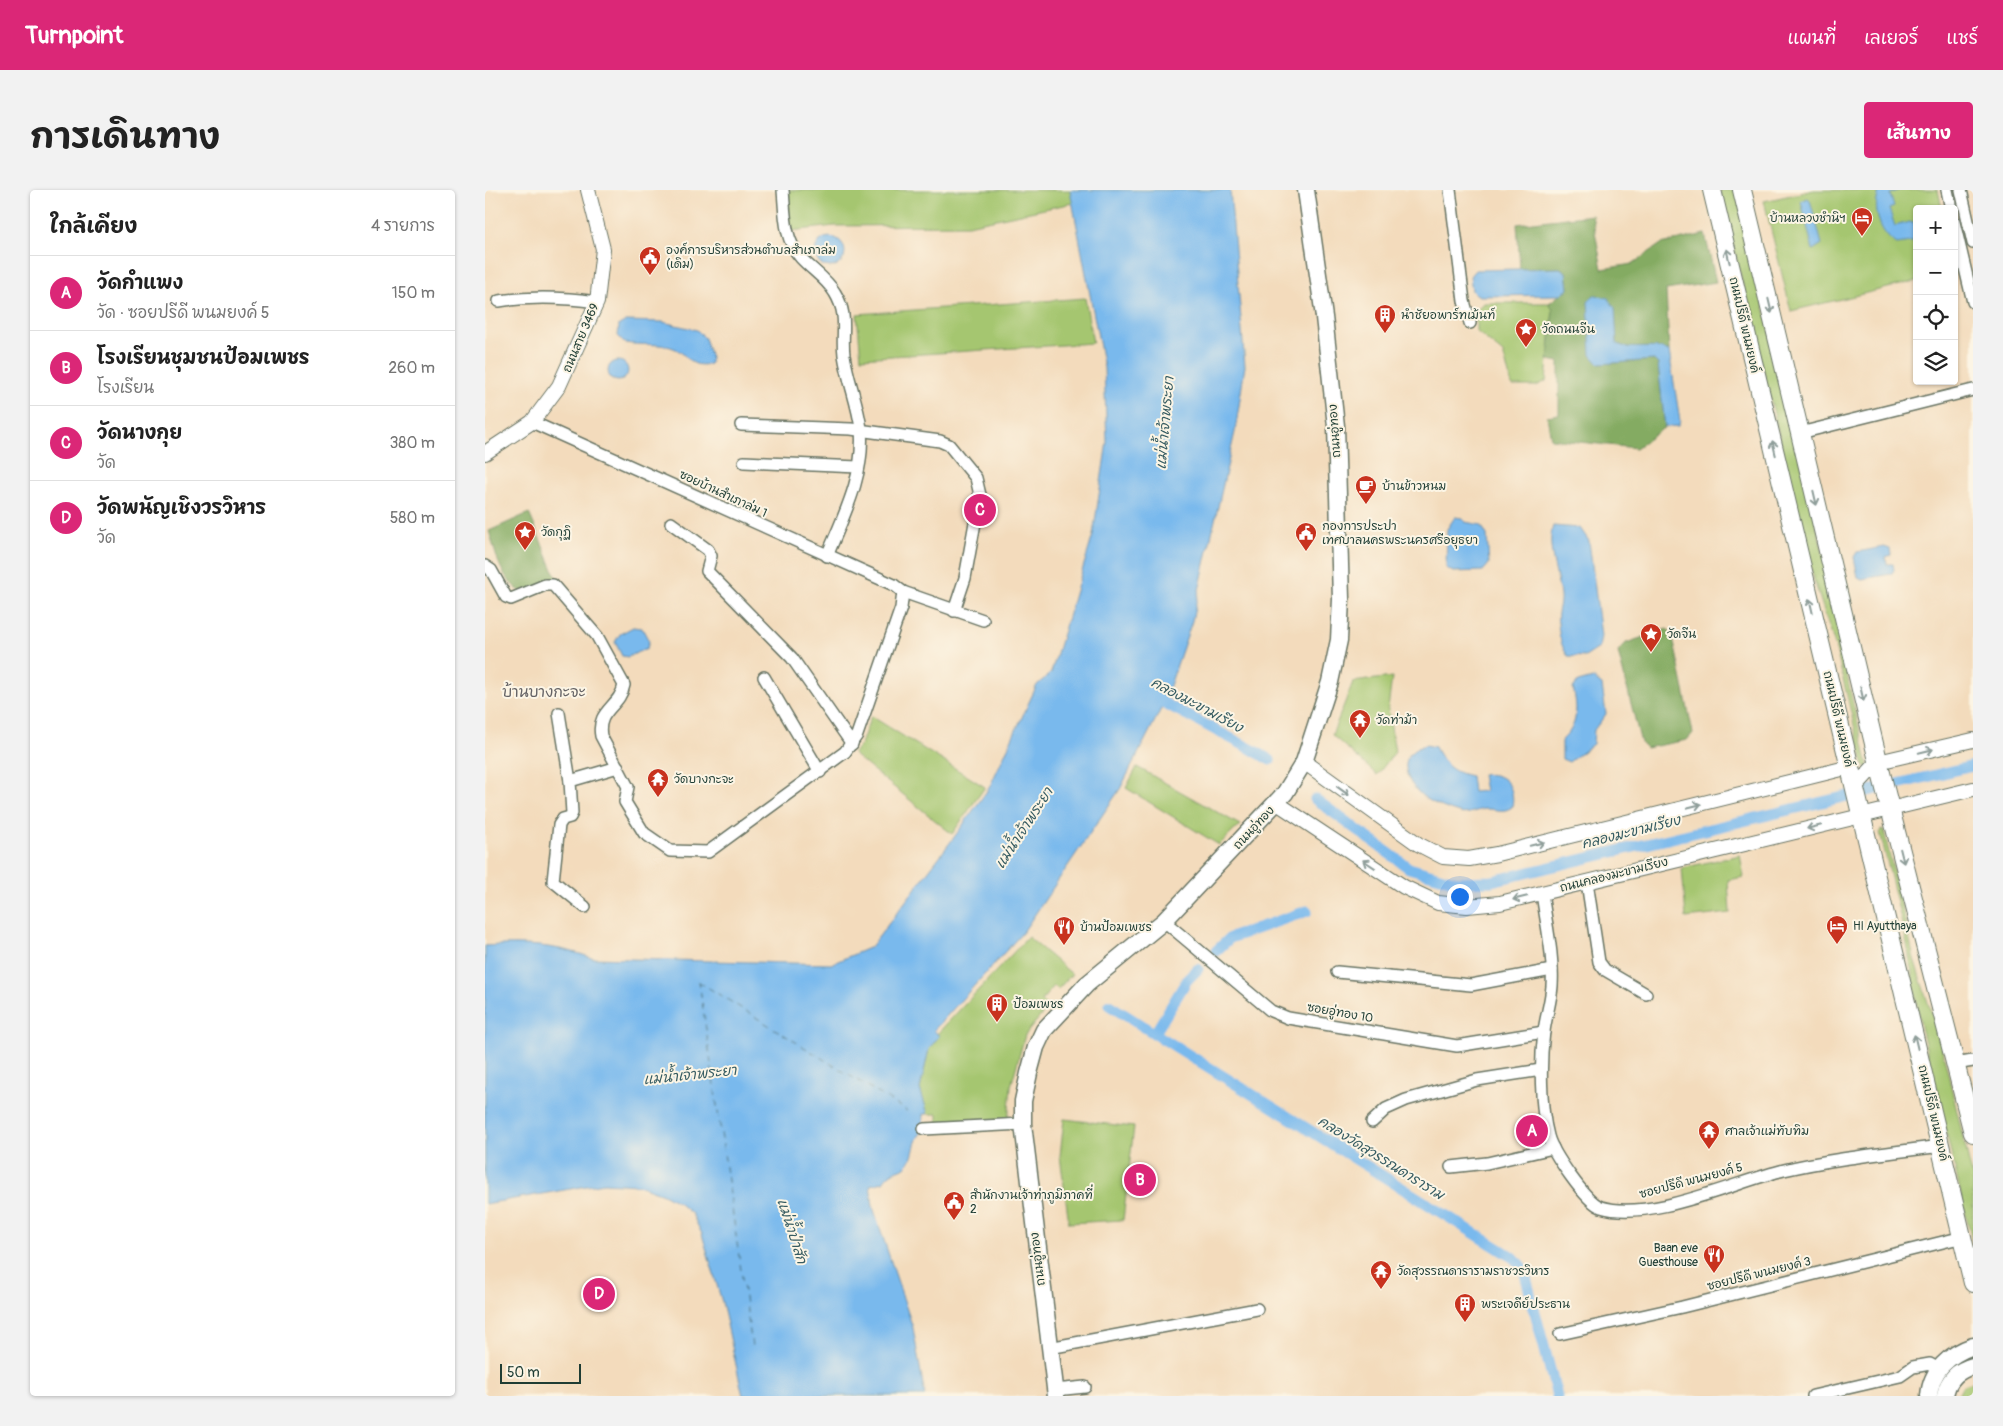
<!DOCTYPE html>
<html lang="th">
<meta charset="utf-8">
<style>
body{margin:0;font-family:Pangolin,"Playpen Sans Thai",sans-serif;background:#f2f2f2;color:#222}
.controls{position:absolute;right:15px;top:15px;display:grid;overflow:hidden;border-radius:5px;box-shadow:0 1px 4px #0004}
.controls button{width:45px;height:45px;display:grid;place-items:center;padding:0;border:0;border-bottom:1px solid #e0e0e0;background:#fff;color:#222;font:25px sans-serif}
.scale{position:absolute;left:15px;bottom:12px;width:81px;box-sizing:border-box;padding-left:5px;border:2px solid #1f3d34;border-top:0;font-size:14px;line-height:18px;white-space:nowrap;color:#1f3d34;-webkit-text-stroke:4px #fcf5e5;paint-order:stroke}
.you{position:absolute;left:974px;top:706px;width:18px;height:18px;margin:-12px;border:4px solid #fff;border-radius:50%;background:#1a73e8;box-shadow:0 0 0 8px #1a73e833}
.badge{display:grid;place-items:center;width:32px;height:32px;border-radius:50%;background:#db2777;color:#fff;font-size:16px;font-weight:700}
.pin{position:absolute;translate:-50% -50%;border:2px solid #fff;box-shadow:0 1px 5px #0006}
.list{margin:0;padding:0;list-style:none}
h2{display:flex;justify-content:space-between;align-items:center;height:65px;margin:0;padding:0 20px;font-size:21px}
h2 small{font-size:16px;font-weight:400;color:#767676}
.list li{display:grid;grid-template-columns:32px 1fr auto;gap:15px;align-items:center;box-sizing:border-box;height:75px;padding:0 20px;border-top:1px solid #e0e0e0}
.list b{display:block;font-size:19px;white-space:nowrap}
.list p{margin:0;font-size:16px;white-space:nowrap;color:#767676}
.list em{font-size:16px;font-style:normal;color:#767676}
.icon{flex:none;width:28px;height:28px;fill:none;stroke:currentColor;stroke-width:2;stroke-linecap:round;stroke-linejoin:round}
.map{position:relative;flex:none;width:1488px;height:1206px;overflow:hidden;border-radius:5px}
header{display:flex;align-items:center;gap:30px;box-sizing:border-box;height:70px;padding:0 25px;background:#db2777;color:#fff}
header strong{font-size:24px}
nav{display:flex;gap:28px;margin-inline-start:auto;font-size:18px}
.intro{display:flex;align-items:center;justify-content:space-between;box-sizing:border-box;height:120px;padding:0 30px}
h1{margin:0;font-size:35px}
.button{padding:12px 22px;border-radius:5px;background:#db2777;color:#fff;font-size:18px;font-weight:700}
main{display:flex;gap:30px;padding:0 30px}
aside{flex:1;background:#fff;border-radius:5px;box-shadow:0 1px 4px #0004}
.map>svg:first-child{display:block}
</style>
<header>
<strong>Turnpoint</strong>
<nav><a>แผนที่</a><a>เลเยอร์</a><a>แชร์</a></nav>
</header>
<div class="intro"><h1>การเดินทาง</h1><a class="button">เส้นทาง</a></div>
<main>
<aside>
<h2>ใกล้เคียง<small>4 รายการ</small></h2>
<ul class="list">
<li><span class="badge">A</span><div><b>วัดกำแพง</b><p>วัด · ซอยปรีดี พนมยงค์ 5</p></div><em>150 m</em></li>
<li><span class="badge">B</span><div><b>โรงเรียนชุมชนป้อมเพชร</b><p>โรงเรียน</p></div><em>260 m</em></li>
<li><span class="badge">C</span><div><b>วัดนางกุย</b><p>วัด</p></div><em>380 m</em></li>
<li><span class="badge">D</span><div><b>วัดพนัญเชิงวรวิหาร</b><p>วัด</p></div><em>580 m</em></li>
</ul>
</aside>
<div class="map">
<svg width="1488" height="1206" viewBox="0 0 1488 1206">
<rect width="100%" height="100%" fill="#fcf5e5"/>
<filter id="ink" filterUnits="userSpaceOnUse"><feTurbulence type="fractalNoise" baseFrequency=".02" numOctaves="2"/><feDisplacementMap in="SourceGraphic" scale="10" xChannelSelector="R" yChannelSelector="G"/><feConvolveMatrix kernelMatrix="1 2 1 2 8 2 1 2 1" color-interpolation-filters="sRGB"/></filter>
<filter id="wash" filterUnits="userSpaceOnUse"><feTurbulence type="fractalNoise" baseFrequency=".0096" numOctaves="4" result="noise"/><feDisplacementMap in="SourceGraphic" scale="20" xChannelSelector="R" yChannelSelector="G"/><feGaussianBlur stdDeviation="1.12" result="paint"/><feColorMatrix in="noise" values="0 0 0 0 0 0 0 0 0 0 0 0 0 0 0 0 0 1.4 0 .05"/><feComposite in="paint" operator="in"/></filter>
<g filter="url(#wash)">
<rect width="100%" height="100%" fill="#f3dbbc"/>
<!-- green -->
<g fill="#a5c66f" stroke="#628252">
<path d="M303,0H585L588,13L483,35L350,36L305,41Z"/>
<path d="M1235,0H1251L1351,417L1364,496L1383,576L1379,577L1350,455L1329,390Z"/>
<path d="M1329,0H1453L1457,19H1432V91L1306,121L1279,11Z"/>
<path d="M600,108L608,153L376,168L372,124Z"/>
<path d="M998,113H1064L1068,120L1061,191L1051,196H1027L1018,163L991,141V120Z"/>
<path d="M907,487L903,519L910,562L892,585L847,545L868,492Z"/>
<path d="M386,526L500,597L467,644L368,564L376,554Z"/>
<path d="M652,577L755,635L734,655L641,598Z"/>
<path d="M1396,640L1399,641L1429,769L1455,850L1488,989V1055L1436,837L1422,754L1395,642Z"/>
<path d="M1255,665L1259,687L1243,690L1245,723L1201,728L1197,678Z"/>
<path d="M543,747L587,784L573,799L569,796L556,811L561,815L558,823L540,845L526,896L523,931L453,937V924H443L435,899L444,859L454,846L452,844Z"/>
<path d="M579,929L649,937L638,1030L584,1033L575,966Z"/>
<path d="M1488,1192V1206H1472L1479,1195Z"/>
</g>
<!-- forest -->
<g fill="#84ab62" stroke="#52744b">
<path d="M1107,25L1117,79L1147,74L1176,54L1220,44L1231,92L1181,100L1184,161C1167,153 1148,162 1132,154L1130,118L1114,174L1169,170L1173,174L1180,237L1151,258L1066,249L1062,226L1074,224V172L1063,170L1068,120L1064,113L1083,99L1081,82L1075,78L1035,79L1032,34Z"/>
<path d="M44,323L72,389L37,403C14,386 12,367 4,341Z"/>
<path d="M1182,439L1187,443L1208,543L1202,550L1161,558L1156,553L1133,462L1141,453Z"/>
</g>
<!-- water -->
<g fill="#79b9ed" stroke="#4c7b90">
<path d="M585,0H745L760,176L750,242L707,431L679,513L635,599L538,742L449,840L454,846L444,859L435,899L443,924H438V941C427,951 431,964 423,974C415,983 408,977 398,992L385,995L388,1017L428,1138L440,1206H258L237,1112L217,1044L207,1024L194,1013L178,1004L154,995L119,993L0,1014V756C37,753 72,755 107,768L346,774L386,757L470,646L504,598L552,495L566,483L608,345L622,252L619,178Z"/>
<path d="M1395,0H1415L1405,4L1409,17L1404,19L1410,36L1424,32L1432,34V51L1412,54C1395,45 1386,18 1395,0Z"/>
<path d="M1323,8L1325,10L1337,54L1328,60L1316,11Z"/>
<circle cx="345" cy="62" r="15"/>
<path d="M1075,78L1081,82L1083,99L1076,105L994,106L987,101L985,86L990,80Z"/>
<path d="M1109,105L1123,108L1130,118L1132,154C1149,162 1168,153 1184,161L1195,231L1193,236L1180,237L1173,174L1169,170L1114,174L1106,165L1103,112Z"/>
<path d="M141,131L178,132L212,140L220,148L226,168L225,174C204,178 205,167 191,159C176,152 155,156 140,153L133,146L134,135Z"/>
<circle cx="133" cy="181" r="10"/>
<path d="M970,327L977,328L980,332L996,335L1002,345L1004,374L998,381L968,382L961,378L962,339Z"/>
<path d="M1068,336L1095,338L1104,351L1116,446L1114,458L1100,467L1083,466C1076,457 1074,445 1073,433C1071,424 1076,415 1075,406C1073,384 1061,357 1068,336Z"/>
<path d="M1399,357L1405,359L1406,365L1401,367L1402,374H1408L1409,380L1406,384L1377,389L1373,387L1369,367L1372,362Z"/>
<path d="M148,437L157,438L164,451L162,458L143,467L137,466L130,452L135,444Z"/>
<path d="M1108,488L1117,495L1121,524L1109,540L1108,554L1084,572L1077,569V550C1093,536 1093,519 1088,498L1093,492Z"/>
<path d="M941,555L950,557C959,574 966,582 986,586L988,602L1000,601L997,585C1019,581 1031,597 1027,617C1019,623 1011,619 1001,619C992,619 983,626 974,623C964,620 951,615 942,609C921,596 908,563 941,555Z"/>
</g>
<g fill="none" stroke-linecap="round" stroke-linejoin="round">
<!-- canal -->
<g stroke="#79b9ed" stroke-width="11">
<path d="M666,506L768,560L785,570"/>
<path d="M830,609L924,678L972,692L1007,691L1488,576"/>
<path d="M731,761L745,748L822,721"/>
<path d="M624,815L1029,1068L1039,1080L1072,1206"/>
<path d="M670,843L702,790L713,779"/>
</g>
<!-- ferry -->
<g stroke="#365c62" stroke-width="1" stroke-dasharray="6 5" stroke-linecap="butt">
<path d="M214,791L267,1156"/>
<path d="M214,792L422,921"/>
</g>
</g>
</g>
<g filter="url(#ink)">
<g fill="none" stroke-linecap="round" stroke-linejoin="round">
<!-- minor casing -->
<g stroke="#697464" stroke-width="14">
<g id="minor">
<path d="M298,0C300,23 299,50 316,68C327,80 342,89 350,103C364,126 356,142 359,165C363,191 373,214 376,239C380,285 359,325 342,366"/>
<path d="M965,0L979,111L985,133"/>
<path d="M1462,0L1466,19"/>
<path d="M1476,0L1488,53"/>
<path d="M1469,32L1488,112"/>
<path d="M14,111C48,106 78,107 112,112"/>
<path d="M47,232L409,395L418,402L498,430"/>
<path d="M256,235L366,239L455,251L464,255L491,288L495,305L480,388L469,421"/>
<path d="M1315,243L1488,200"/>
<path d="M259,272L373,277"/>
<path d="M186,333L223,360L226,366L222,381L307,468L367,554"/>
<path d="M0,376L6,380L21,407L26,409L60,395H68L112,446L139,495C135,517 111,520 116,546L143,597L140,612L159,643L185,661L223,662L360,562L372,545L416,418L418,402"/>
<path d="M279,487L335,582"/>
<path d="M74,523L85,591"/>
<path d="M1102,692L1114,772L1120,780L1161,804"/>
<path d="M1057,703C1061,733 1069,766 1067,796C1066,811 1061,826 1059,841C1055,872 1055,916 1063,946C1067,962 1101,1012 1116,1017C1165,1032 1250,992 1299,980C1350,968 1404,963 1456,956"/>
<path d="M100,717L68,691L74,635L78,629L85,627L87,623L85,591L133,577"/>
<path d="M679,731L786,821L803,828L972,856L1059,842"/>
<path d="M852,782L986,795L1067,780"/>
<path d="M1470,874L1488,871"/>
<path d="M887,932L901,919L921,910L992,890L1056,880"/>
<path d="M439,939L538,934"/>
<path d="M966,977L1002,973L1068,958"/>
<path d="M1075,1144L1197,1117L1478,1047"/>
<path d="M564,1158L772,1119"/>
<path d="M570,1200L600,1197"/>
<path d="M1328,1206L1415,1186L1428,1177L1445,1174L1454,1179"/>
</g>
</g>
<!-- tertiary casing -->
<g stroke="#697464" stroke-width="16">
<g id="tertiary">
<path d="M0,263L47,232L74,196L112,112L118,59L103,0"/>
<path d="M819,572L933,654L958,667L984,669L1012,664L1365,577"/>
<path d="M1370,597L1393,572L1488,550"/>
<path d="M792,613L919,697L953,713L982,716L1015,713L1488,599"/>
</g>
</g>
<!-- secondary casing -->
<g stroke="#697464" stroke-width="19">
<g id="secondary">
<path d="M571,1206L538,934V911L544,883L551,857L559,840L602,794L679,731L800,603L819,572L845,492L854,450L856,409L851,236L839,127L821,0"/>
<path d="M1444,1206C1446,1180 1465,1164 1488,1156"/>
<path d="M1460,1206C1462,1190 1473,1180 1488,1176"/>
</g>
</g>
<!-- primary casing -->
<g stroke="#697464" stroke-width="20">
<g id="primary">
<path d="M1227,0L1488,1093"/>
<path d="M1257,0L1396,583L1488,943"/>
</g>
</g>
<!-- minor -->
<use href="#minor" stroke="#fff" stroke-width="11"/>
<!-- tertiary -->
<use href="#tertiary" stroke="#fff" stroke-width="14"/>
<!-- secondary -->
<use href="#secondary" stroke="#fff" stroke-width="16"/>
<!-- primary -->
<use href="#primary" stroke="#fff" stroke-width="18"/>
</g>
<!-- one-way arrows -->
<defs><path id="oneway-shaft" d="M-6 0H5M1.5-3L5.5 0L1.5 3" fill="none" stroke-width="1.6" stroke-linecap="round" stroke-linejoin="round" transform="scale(1.25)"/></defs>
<g stroke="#8f9e9a">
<use href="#oneway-shaft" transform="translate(1243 66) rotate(-103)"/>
<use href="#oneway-shaft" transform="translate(1285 116) rotate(77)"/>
<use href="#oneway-shaft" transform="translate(1289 258) rotate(-103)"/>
<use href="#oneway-shaft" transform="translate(1330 308) rotate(77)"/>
<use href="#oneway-shaft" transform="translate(1326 416) rotate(-103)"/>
<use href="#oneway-shaft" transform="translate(1377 504) rotate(77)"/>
<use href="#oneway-shaft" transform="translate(1441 561) rotate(-13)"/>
<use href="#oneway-shaft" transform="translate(858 601) rotate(36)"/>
<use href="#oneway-shaft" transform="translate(1209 616) rotate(-14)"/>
<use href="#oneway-shaft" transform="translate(1329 637) rotate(166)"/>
<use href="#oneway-shaft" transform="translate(1052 654) rotate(-14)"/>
<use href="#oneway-shaft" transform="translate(1417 666) rotate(76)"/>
<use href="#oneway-shaft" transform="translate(884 674) rotate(-146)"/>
<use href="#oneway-shaft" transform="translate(1035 708) rotate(166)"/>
<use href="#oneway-shaft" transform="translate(1431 852) rotate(-103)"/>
</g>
</g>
<!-- icons -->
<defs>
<g id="hotel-pin" transform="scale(1.125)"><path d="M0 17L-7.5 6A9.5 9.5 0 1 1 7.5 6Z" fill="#c8321e" stroke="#fcf5e5"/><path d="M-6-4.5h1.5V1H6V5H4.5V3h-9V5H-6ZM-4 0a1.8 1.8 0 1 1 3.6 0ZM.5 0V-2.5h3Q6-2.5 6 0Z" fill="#fff"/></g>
<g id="civic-pin" transform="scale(1.125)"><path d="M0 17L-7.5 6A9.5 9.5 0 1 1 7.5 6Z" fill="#c8321e" stroke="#fcf5e5"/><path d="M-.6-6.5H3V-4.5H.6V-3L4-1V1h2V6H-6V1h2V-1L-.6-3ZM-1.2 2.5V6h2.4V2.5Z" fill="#fff"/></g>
<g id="building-pin" transform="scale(1.125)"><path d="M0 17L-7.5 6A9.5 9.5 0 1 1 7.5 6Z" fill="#c8321e" stroke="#fcf5e5"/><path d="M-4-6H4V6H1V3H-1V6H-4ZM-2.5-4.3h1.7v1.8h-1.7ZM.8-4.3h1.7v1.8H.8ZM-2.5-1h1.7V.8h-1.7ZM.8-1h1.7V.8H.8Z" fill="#fff"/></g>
<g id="sight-pin" transform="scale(1.125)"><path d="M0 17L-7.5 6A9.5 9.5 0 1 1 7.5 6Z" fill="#c8321e" stroke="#fcf5e5"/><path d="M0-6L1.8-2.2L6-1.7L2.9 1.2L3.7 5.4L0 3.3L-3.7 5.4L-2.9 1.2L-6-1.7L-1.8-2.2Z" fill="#fff"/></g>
<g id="cafe-pin" transform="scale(1.125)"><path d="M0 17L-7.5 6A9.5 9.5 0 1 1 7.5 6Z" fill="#c8321e" stroke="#fcf5e5"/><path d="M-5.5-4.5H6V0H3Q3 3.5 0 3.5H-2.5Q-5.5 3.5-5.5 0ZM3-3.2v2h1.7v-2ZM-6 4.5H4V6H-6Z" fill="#fff"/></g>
<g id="temple-pin" transform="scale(1.125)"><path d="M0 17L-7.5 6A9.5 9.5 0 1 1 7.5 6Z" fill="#c8321e" stroke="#fcf5e5"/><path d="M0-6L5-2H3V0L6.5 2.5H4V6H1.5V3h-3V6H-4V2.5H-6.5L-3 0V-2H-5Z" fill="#fff"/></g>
<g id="restaurant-pin" transform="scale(1.125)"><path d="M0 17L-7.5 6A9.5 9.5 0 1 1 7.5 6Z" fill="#c8321e" stroke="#fcf5e5"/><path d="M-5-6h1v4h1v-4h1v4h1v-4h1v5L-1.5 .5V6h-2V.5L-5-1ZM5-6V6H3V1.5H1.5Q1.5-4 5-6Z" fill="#fff"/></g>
</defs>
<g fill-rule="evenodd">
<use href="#hotel-pin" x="1377" y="28"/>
<use href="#civic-pin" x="165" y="67"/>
<use href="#building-pin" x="900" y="125"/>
<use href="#sight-pin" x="1041" y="139"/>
<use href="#cafe-pin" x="881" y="296"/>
<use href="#sight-pin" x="40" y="342"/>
<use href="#civic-pin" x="821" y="343"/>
<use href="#sight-pin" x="1166" y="444"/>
<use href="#temple-pin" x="875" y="530"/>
<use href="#temple-pin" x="173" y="589"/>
<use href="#hotel-pin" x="1352" y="736"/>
<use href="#restaurant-pin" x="579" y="737"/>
<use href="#building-pin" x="512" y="814"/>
<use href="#temple-pin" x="1224" y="941"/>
<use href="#civic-pin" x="469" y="1012"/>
<use href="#restaurant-pin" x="1229" y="1065"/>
<use href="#temple-pin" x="896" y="1081"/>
<use href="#building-pin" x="980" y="1114"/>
</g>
<g text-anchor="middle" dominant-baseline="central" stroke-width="4" stroke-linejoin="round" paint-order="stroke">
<!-- poi labels -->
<g font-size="12" fill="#1f3d34" stroke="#fcf5e5" text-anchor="start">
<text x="1361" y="28" text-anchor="end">บ้านหลวงชำนิฯ</text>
<text x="181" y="60">องค์การบริหารส่วนตำบลสำเภาล่ม<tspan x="181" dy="14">(เดิม)</tspan></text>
<text x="916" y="125">นำชัยอพาร์ทเม้นท์</text>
<text x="1057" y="139">วัดถนนจีน</text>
<text x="897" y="296">บ้านข้าวหนม</text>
<text x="837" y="336">กองการประปา<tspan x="837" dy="14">เทศบาลนครพระนครศรีอยุธยา</tspan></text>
<text x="56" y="342">วัดกุฏิ</text>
<text x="1182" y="444">วัดจีน</text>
<text x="891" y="530">วัดท่าม้า</text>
<text x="189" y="589">วัดบางกะจะ</text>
<text x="1368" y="736">HI Ayutthaya</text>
<text x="595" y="737">บ้านป้อมเพชร</text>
<text x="528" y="814">ป้อมเพชร</text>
<text x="1240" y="941">ศาลเจ้าแม่ทับทิม</text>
<text x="485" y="1005">สํานักงานเจ้าท่าภูมิภาคที่<tspan x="485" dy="14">2</tspan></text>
<text x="1213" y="1058" text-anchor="end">Baan eve<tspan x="1213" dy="14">Guesthouse</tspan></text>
<text x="912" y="1081">วัดสุวรรณดารารามราชวรวิหาร</text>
<text x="996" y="1114">พระเจดีย์ประธาน</text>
</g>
<!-- street labels -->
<g font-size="12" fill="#1f3d34" stroke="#fcf5e5">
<text transform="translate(1259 135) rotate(77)">ถนนปรีดี พนมยงค์</text>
<text transform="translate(96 148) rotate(-67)">ถนนสาย 3469</text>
<text transform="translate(850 241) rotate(-94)">ถนนอู่ทอง</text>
<text transform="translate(238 304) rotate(25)">ซอยบ้านสำเภาล่ม 1</text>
<text transform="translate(1353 529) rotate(77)">ถนนปรีดี พนมยงค์</text>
<text transform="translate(769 638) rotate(-47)">ถนนอู่ทอง</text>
<text transform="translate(1129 685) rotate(-14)">ถนนคลองมะขามเรียง</text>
<text transform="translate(855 823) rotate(10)">ซอยอู่ทอง 10</text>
<text transform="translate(1448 923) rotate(77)">ถนนปรีดี พนมยงค์</text>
<text transform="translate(1206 991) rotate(-15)">ซอยปรีดี พนมยงค์ 5</text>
<text transform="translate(553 1069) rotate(-97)">ถนนอู่ทอง</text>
<text transform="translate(1274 1084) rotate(-14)">ซอยปรีดี พนมยงค์ 3</text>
</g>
<!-- water labels -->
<g font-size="14" font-style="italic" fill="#365c62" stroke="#fcf5e5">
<text transform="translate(680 233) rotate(-85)">แม่น้ำเจ้าพระยา</text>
<text transform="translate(712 515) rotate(28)">คลองมะขามเรียง</text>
<text transform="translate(539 638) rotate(-57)">แม่น้ำเจ้าพระยา</text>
<text transform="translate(1146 642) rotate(-14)">คลองมะขามเรียง</text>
<text transform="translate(205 885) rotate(-6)">แม่น้ำเจ้าพระยา</text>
<text transform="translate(896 968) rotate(32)">คลองวัดสุวรรณดาราราม</text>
<text transform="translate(307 1041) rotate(72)">แม่น้ำป่าสัก</text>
</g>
<!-- quarter labels -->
<g font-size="15" fill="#656365" stroke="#fcf5e5">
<text x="59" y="502">บ้านบางกะจะ</text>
</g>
</g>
</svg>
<div class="controls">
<button>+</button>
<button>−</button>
<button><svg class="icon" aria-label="locate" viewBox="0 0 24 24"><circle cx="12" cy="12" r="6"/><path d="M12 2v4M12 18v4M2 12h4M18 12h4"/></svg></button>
<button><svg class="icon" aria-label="layers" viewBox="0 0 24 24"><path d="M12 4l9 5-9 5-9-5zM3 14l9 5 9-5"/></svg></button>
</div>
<div class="scale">50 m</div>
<div class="you"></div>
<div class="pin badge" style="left:1047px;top:941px">A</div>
<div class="pin badge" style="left:655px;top:990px">B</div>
<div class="pin badge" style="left:495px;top:320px">C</div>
<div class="pin badge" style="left:114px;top:1104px">D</div>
</div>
</main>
